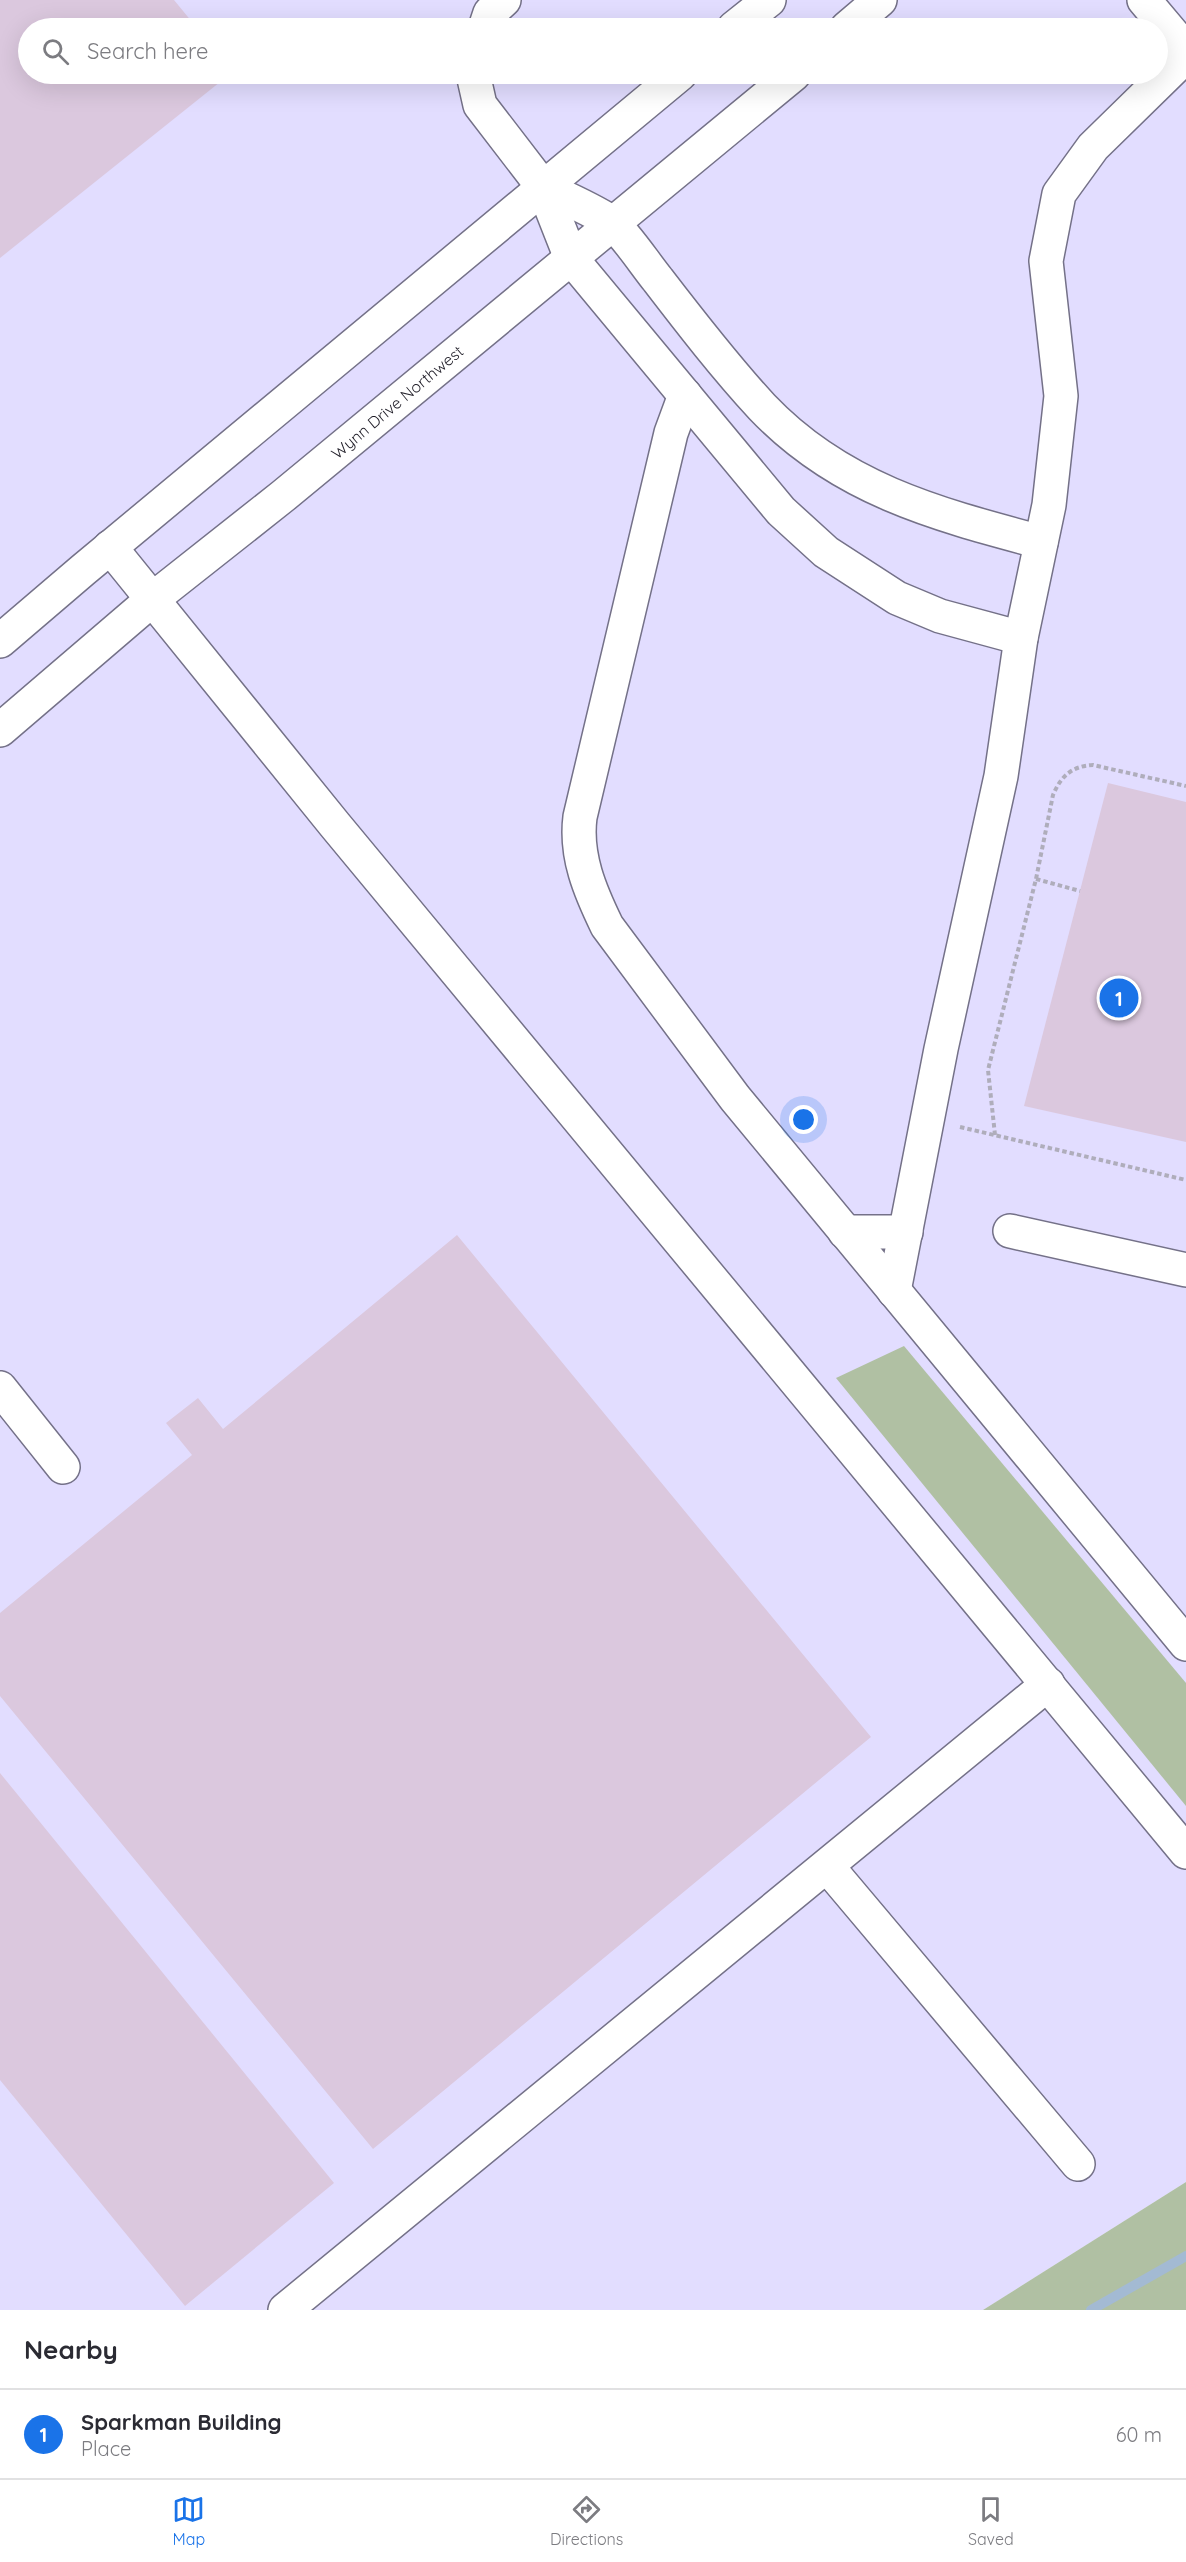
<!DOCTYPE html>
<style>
body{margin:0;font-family:Quicksand,sans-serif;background:#f2f2f3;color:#2b2b33}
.you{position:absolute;left:804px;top:1120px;width:21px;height:21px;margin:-15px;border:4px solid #fff;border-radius:50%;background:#1a73e8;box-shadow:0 0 0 9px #1a73e833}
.badge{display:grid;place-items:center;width:39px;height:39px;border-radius:50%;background:#1a73e8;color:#fff;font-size:20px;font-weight:700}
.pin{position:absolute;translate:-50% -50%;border:3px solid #fff;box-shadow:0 2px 6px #0006}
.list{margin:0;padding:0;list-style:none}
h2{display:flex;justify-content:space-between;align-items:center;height:78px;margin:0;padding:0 24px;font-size:26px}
h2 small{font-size:20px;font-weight:400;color:#7c7c81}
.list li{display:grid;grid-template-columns:39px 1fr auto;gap:18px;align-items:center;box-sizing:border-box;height:90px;padding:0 24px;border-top:2px solid #e1e1e2}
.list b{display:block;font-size:22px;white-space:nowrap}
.list p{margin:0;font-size:20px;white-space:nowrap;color:#7c7c81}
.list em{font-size:20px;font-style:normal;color:#7c7c81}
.icon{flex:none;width:33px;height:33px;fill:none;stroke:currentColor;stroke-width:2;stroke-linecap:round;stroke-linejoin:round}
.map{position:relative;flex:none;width:1186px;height:2310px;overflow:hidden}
.search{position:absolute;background:#fff;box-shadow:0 6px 24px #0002;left:18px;right:18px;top:18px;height:66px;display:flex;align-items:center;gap:15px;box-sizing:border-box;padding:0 21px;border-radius:33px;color:#7c7c81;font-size:22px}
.sheet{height:168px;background:#fff}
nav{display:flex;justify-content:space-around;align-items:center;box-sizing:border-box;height:84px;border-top:2px solid #e1e1e2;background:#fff;font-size:16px;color:#7c7c81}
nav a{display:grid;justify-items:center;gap:3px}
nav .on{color:#1a73e8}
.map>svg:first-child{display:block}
</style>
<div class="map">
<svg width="1186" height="2310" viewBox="0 0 1186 2310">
<rect width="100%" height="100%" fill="#edecfb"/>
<!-- built -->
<path fill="#e2ddff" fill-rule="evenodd" d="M0,0H1186V2182L983,2310H0ZM28,28H1158V74H28Z"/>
<!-- forest -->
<g fill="#b0c0a3">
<path d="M904,1346L1186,1683V1806L836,1378Z"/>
<path d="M1186,2182V2310H983Z"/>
</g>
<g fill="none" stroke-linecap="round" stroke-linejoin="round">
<!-- stream -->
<path stroke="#a3bad3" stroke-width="10" d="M1091,2310L1186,2256"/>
</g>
<!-- building -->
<g fill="#dbc8de">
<path d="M0,0H174L197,28H28V74H230L0,258Z"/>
<path d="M1108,783L1186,802V1142L1024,1106Z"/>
<path d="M457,1235L871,1737L373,2149L0,1696V1613L192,1455L166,1423L198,1398L223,1429Z"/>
<path d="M0,1773L334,2183L185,2306L0,2080Z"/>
</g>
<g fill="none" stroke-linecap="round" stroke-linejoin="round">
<!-- minor casing -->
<g stroke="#747188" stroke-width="36">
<g id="minor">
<path d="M1144,0L1186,50"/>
<path d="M485,28L490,13L504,0"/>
<path d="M734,28L769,0"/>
<path d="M847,28L880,0"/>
<path d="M473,74L480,105L543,187L571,258L781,511L826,552L897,598L940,616L1021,638"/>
<path d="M543,187C562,197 596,211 612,223C626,235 645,264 658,280C691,323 725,367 762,407C840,489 936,514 1041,542"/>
<path d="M685,395L671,433L580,817C575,856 590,891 607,926L735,1098L1186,1644"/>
<path d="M110,547L335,825L1186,1852"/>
<path d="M0,641L83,570L680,74"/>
<path d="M0,730L154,598L283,496L794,74"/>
<path d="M1010,1231L1186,1270"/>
<path d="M845,1232H906"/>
<path d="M894,1291L941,1049L1001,776L1021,638L1049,505L1061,396L1046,261L1059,194L1093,147L1186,56"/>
<path d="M0,1388L63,1467"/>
<path d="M827,1866L1078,2164"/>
<path d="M285,2310L1048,1684"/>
</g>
</g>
<!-- path -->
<g stroke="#afadbb" stroke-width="4" stroke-dasharray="4.5 3" stroke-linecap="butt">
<path d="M1036,879L1080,891"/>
<path d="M960,1127L1186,1180"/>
<path d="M995,1135L988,1070L1036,879L1053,795C1061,776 1072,766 1093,765L1186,786"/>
</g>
<!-- minor -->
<use href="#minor" stroke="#fff" stroke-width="33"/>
</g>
<g text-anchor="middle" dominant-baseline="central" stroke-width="4.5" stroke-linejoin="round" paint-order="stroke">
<!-- street labels -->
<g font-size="16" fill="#1f1d27" stroke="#fff">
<text transform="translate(397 402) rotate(-40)">Wynn Drive Northwest</text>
</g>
</g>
</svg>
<div class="you"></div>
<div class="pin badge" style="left:1119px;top:998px">1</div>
<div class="search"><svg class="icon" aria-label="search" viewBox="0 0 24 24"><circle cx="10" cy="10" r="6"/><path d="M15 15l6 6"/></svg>Search here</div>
</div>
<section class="sheet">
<h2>Nearby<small></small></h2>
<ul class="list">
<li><span class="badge">1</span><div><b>Sparkman Building</b><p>Place</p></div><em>60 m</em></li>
</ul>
</section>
<nav>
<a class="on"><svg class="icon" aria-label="map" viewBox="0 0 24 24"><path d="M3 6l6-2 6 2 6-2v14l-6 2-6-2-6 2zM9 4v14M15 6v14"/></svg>Map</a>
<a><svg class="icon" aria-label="directions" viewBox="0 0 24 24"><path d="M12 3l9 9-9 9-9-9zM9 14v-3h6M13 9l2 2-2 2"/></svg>Directions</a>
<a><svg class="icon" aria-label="saved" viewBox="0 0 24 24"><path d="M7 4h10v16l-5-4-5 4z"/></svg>Saved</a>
</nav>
